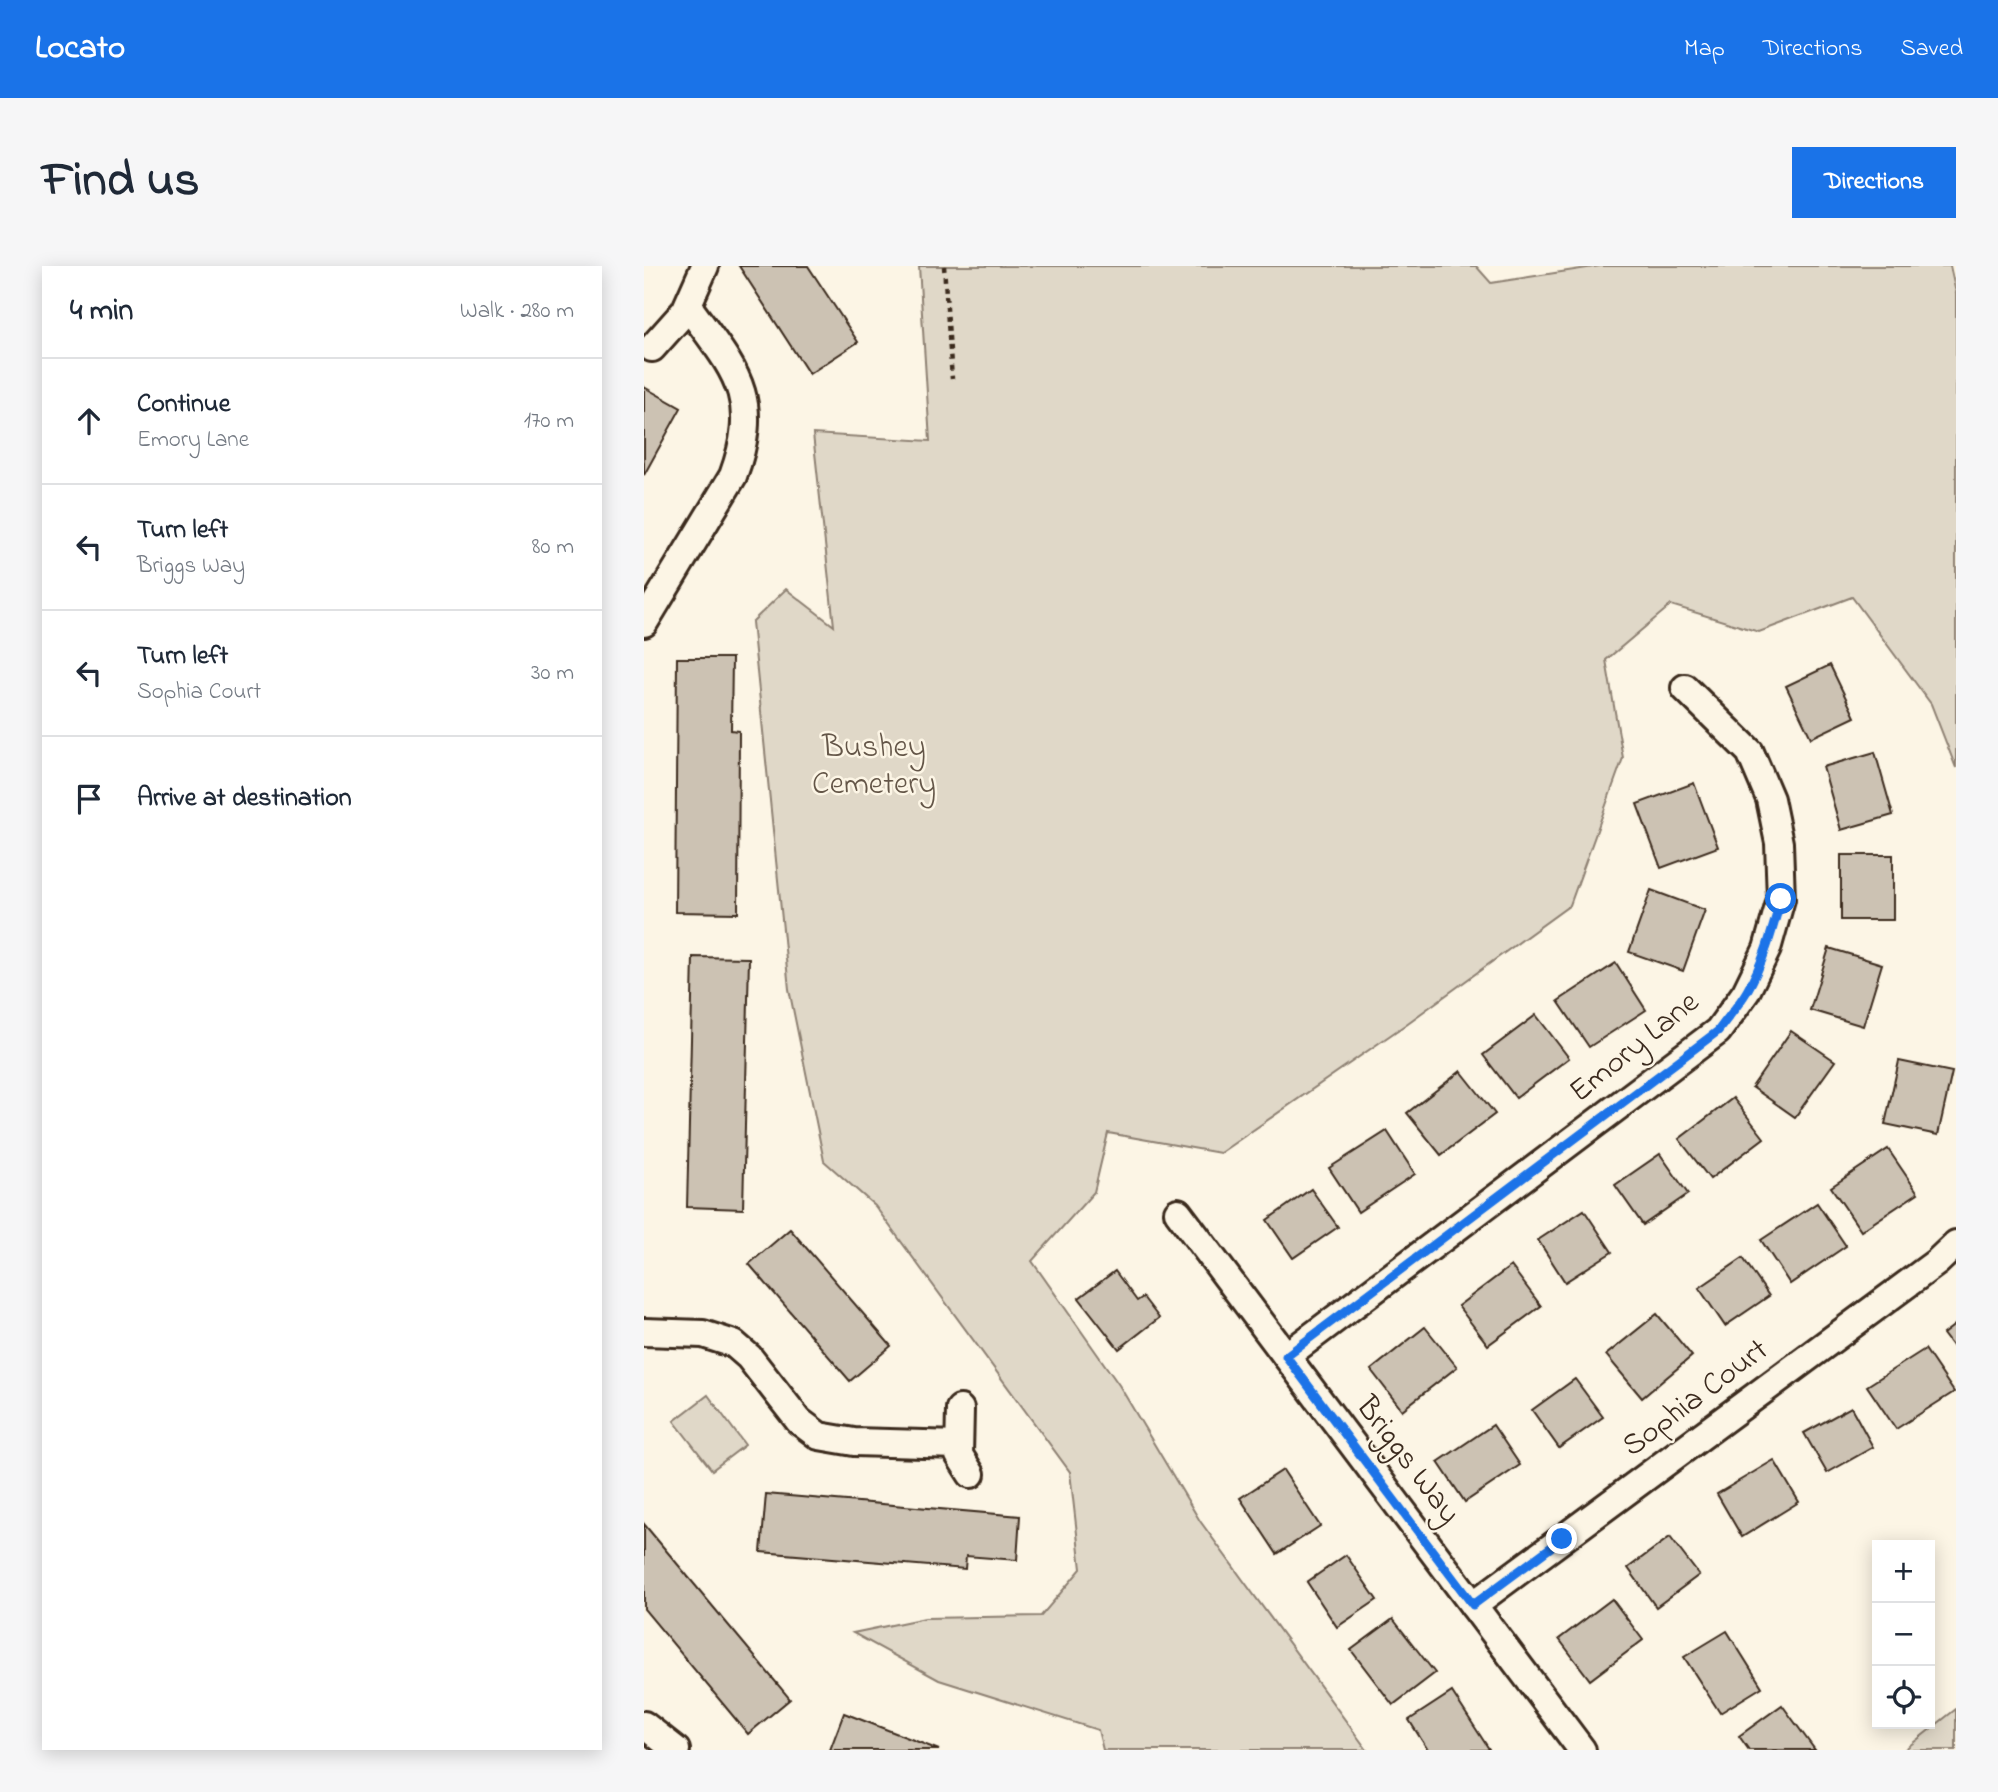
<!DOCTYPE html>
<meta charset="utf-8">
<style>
body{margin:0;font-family:"Indie Flower",sans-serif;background:#f6f6f7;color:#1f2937}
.controls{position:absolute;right:21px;bottom:21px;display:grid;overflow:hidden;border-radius:0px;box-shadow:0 4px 18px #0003}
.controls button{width:63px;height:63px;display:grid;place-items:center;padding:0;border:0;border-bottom:2px solid #e0e1e3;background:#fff;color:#1f2937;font:35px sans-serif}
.stop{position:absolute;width:21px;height:21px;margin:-16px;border:5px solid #1a73e8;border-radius:50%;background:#fff}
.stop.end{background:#1a73e8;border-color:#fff;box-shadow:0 2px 7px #0008}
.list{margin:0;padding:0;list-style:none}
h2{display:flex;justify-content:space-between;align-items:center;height:91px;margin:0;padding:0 28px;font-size:30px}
h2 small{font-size:23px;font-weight:400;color:#747a83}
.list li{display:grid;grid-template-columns:46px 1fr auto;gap:21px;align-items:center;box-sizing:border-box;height:126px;padding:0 28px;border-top:2px solid #e0e1e3}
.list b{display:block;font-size:26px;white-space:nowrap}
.list p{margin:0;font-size:23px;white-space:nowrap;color:#747a83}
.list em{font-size:23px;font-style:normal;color:#747a83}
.icon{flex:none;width:38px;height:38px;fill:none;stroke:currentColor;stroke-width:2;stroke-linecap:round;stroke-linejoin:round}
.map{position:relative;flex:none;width:1312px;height:1484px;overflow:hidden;border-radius:0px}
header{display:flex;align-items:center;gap:42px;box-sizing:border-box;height:98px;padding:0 35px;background:#1a73e8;color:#fff}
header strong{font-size:33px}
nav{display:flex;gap:38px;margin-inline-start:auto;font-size:24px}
.intro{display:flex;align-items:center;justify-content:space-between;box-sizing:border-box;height:168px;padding:0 42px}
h1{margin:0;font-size:49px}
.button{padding:18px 32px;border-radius:0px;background:#1a73e8;color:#fff;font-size:24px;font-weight:700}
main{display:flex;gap:42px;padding:0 42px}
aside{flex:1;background:#fff;border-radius:0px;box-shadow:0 4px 18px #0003}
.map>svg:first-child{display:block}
</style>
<header>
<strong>Locato</strong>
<nav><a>Map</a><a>Directions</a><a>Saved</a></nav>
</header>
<div class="intro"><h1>Find us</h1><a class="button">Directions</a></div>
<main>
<aside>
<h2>4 min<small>Walk · 280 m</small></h2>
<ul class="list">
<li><svg class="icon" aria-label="ahead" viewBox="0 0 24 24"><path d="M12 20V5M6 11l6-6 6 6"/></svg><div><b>Continue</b><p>Emory Lane</p></div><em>170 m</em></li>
<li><svg class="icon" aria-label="left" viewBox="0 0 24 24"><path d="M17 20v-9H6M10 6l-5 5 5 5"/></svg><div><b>Turn left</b><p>Briggs Way</p></div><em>80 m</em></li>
<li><svg class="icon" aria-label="left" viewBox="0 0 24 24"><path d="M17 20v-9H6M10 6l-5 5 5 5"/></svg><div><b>Turn left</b><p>Sophia Court</p></div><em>30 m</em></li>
<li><svg class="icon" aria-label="arrive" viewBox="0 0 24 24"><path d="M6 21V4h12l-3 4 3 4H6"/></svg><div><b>Arrive at destination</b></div></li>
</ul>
</aside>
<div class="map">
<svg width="1312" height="1484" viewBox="0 0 1312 1484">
<rect width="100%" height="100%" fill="#fcf5e5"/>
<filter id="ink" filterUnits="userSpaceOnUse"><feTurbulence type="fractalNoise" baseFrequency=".0143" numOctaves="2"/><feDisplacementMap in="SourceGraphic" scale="14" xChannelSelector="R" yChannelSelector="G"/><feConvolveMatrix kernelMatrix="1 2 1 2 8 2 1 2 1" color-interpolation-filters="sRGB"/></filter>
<g filter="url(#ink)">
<!-- green -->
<g fill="#e0d8c8" stroke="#8e8173" stroke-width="2">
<path d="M275,0H832L847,17L956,0H1306L1312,27V502L1287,438L1208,331L1115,366L1027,339L962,394L979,492L926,639L761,759L576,887L464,867L450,926L388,995L475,1119L556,1255L723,1484H459L454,1464L295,1414L209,1367L281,1352L397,1350L437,1303L426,1206L231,940L180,895L145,723L108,356L142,323L190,360L169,168L286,175Z"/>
<path d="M64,1129L101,1179L68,1204L30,1155Z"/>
<path d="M1312,1443V1484H1260Z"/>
</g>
<!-- building -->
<g fill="#ccc2b3" stroke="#3b2a1e" stroke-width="2">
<path d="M95,0H164L214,76L165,108Z"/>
<path d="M0,121L37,142L0,209Z"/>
<path d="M33,392H88L87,464L95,465L94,647L31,646Z"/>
<path d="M1186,399L1211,451L1167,472L1142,420Z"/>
<path d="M1231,486L1249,549L1197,564L1179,501Z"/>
<path d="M1050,517L1074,581L1017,602L993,538Z"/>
<rect x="1197" y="589" width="52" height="65"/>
<path d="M1007,624L1061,644L1039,705L985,686Z"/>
<path d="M1185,682L1238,698L1219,760L1166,744Z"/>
<path d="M49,691L105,692L99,943L43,941Z"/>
<path d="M972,697L1002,744L945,781L914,735Z"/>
<path d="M892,749L925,792L872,832L839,789Z"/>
<path d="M1147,765L1191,795L1151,851L1108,821Z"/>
<path d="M1255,795L1308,806L1294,869L1241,858Z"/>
<path d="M817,805L851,848L797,889L763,847Z"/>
<path d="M1089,832L1120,872L1066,913L1035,873Z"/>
<path d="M743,865L771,908L714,946L685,902Z"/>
<path d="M1244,883L1274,927L1217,965L1187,921Z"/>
<path d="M1016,888L1044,928L999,959L971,919Z"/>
<path d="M667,923L694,961L649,992L623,954Z"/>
<path d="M1173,937L1202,980L1146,1018L1117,974Z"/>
<path d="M940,944L968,986L921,1016L894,974Z"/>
<path d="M146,963L247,1080L206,1115L105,998Z"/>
<path d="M1099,992L1125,1030L1081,1060L1055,1022Z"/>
<path d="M867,1000L897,1040L844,1079L814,1040Z"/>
<path d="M471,1005L493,1035L499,1031L515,1052L475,1083L435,1032Z"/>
<path d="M1013,1048L1048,1090L998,1132L962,1089Z"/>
<path d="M1312,1058V1085L1299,1068Z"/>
<path d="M781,1061L813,1101L758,1144L727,1104Z"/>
<path d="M1281,1083L1310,1126L1252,1163L1223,1120Z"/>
<path d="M931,1113L959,1151L915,1182L888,1144Z"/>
<path d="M1207,1141L1229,1181L1183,1207L1160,1167Z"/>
<path d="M849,1159L876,1199L821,1236L794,1196Z"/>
<path d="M1130,1194L1155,1236L1098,1271L1073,1228Z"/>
<path d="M639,1204L676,1260L633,1288L596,1232Z"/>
<path d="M122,1228L376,1250L373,1294L322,1290L321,1303L117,1286Z"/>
<path d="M0,1258L146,1433L104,1468L0,1343Z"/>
<path d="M1026,1271L1055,1309L1012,1341L984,1302Z"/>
<path d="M702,1289L733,1334L693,1361L663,1316Z"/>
<path d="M968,1333L999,1374L946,1414L915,1373Z"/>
<path d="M749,1353L791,1407L749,1439L707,1384Z"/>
<path d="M1083,1365L1118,1421L1076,1447L1040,1391Z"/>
<path d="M808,1426L845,1483L843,1484H784L765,1454Z"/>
<path d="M1138,1439L1171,1484H1105L1095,1470Z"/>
<path d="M200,1447L295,1484H186Z"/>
</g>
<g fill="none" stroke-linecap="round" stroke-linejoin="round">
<!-- minor casing -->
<g stroke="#3b2a1e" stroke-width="32">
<g id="minor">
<path d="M8,82L41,45L61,0"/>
<path d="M0,357L89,210C119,129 89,103 44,40"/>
<path d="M534,946L938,1484"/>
<path d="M0,1066L59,1068L90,1078L105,1091L155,1155L175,1170L210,1176L315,1179"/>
<path d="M642,1090L1074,765L1102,726L1123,683L1137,633L1135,577L1126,533L1106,486L1041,422"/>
<path d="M316,1143L315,1189L327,1208"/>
<path d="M829,1339L1293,996L1312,978"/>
<path d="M0,1459L32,1484"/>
</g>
</g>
<!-- path -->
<path stroke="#3b2a1e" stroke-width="4.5" stroke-dasharray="5 5" stroke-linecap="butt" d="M300,0L308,113"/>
<!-- minor -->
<use href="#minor" stroke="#fcf5e5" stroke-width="26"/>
</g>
</g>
<g fill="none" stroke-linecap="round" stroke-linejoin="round" filter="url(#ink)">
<!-- route -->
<path stroke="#1a73e8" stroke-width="9" d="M918,1273L829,1339L642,1090L1074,765C1083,752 1095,739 1103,725C1120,696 1128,665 1137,633"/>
</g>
<g text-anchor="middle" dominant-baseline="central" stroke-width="5" stroke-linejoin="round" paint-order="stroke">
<!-- park labels -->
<g font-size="32" fill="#645648" stroke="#fcf5e5">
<text x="230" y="482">Bushey<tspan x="230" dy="37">Cemetery</tspan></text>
</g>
<!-- street labels -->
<g font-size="32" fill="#3b2a1e" stroke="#fcf5e5">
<text transform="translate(991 782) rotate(-39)">Emory Lane</text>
<text transform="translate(1052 1133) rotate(-37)">Sophia Court</text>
<text transform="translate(763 1195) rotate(53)">Briggs Way</text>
</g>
</g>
</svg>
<div class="controls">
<button>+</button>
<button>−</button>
<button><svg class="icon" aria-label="locate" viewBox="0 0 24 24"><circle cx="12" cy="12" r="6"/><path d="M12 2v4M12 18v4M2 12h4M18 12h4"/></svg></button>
</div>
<div class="stop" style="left:1137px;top:633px"></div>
<div class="stop end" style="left:918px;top:1273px"></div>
</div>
</main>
